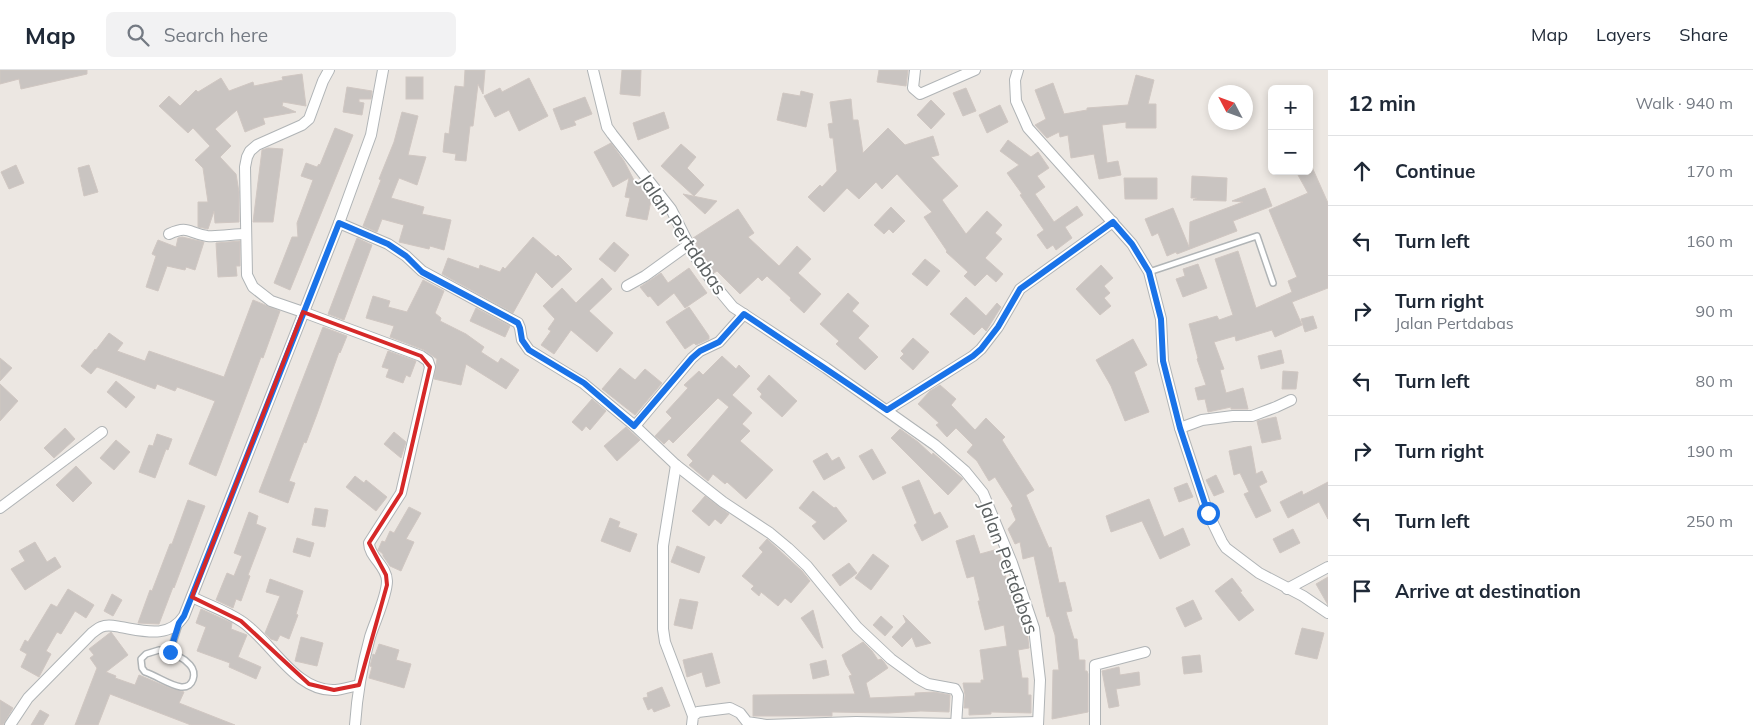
<!DOCTYPE html>
<meta charset="utf-8">
<style>
body{margin:0;font-family:Mulish,sans-serif;background:#f2f2f3;color:#1f2937}
.controls{position:absolute;right:15px;top:15px;display:grid;overflow:hidden;border-radius:8px;box-shadow:0 2px 8px #0003}
.controls button{width:45px;height:45px;display:grid;place-items:center;padding:0;border:0;border-bottom:1px solid #e0e1e3;background:#fff;color:#1f2937;font:25px sans-serif}
.compass{position:absolute;left:1208px;top:15px;width:45px;height:45px;border-radius:50%;background:#fff;box-shadow:0 2px 8px #0003;rotate:311deg}
.stop{position:absolute;width:15px;height:15px;margin:-11px;border:4px solid #1a73e8;border-radius:50%;background:#fff}
.stop.end{background:#1a73e8;border-color:#fff;box-shadow:0 1px 5px #0008}
.list{margin:0;padding:0;list-style:none}
h2{display:flex;justify-content:space-between;align-items:center;height:65px;margin:0;padding:0 20px;font-size:21px}
h2 small{font-size:16px;font-weight:400;color:#747a83}
.list li{display:grid;grid-template-columns:32px 1fr auto;gap:15px;align-items:center;box-sizing:border-box;height:70px;padding:0 20px;border-top:1px solid #e0e1e3}
.list b{display:block;font-size:19px;white-space:nowrap}
.list p{margin:0;font-size:16px;white-space:nowrap;color:#747a83}
.list em{font-size:16px;font-style:normal;color:#747a83}
.icon{flex:none;width:28px;height:28px;fill:none;stroke:currentColor;stroke-width:2;stroke-linecap:round;stroke-linejoin:round}
.map{position:relative;flex:none;width:1328px;height:655px;overflow:hidden}
header{display:flex;align-items:center;gap:30px;box-sizing:border-box;height:70px;padding:0 25px;background:#fff;border-bottom:1px solid #e0e1e3}
header strong{font-size:24px}
nav{display:flex;gap:28px;margin-inline-start:auto;font-size:18px}
.search{width:350px;height:45px;background:#f2f2f3;display:flex;align-items:center;gap:12px;box-sizing:border-box;padding:0 18px;border-radius:8px;color:#747a83;font-size:19px}
main{display:flex}
aside{flex:1;background:#fff}
.map>svg:first-child{display:block}
</style>
<header>
<strong>Map</strong>
<div class="search"><svg class="icon" aria-label="search" viewBox="0 0 24 24"><circle cx="10" cy="10" r="6"/><path d="M15 15l6 6"/></svg>Search here</div>
<nav><a>Map</a><a>Layers</a><a>Share</a></nav>
</header>
<main>
<div class="map">
<svg width="1328" height="655" viewBox="0 0 1328 655">
<rect width="100%" height="100%" fill="#ece7e2"/>
<!-- building -->
<g fill="#c9c4c1" stroke="#d0c7c2">
<path d="M0,0H87V4L21,19L19,9L0,14Z"/>
<path d="M465,0H485L483,24L478,14L473,56H470L466,91L455,90L456,84L443,82L445,63L449,64L455,16L464,17Z"/>
<path d="M622,0H641L640,26L620,24Z"/>
<path d="M879,0H908L906,16L877,12Z"/>
<path d="M302,4L306,36L283,32L282,36L296,42L263,48L265,54L245,62L237,40L215,59L231,76L220,87L236,104L239,122V152L215,153L214,141L208,159L198,157V132H208L203,98L195,90L210,76L193,58L188,63L159,36L169,26L180,36L196,20L198,22L221,8L229,21L253,12L254,16L283,10L282,7Z"/>
<path d="M1136,5L1154,10L1148,34H1156V58H1126V52L1102,55L1107,93L1118,91L1121,105L1099,109L1094,84L1071,88L1068,65L1060,67L1059,62L1047,68L1035,55L1046,49L1035,20L1053,13L1064,44L1087,40V38L1128,35Z"/>
<rect x="406" y="7" width="17" height="22"/>
<path d="M529,8L548,46L519,61L509,40L495,47L484,26L500,18L502,22Z"/>
<path d="M347,17L372,21L371,29H359V32L364,33L362,45L343,42Z"/>
<path d="M966,18L976,41L963,46L953,23Z"/>
<path d="M801,21L813,24L806,57L777,50L783,23L800,26Z"/>
<path d="M585,27L592,44L574,51L576,55L561,60L553,39Z"/>
<path d="M851,29L853,50H858L863,83L888,58L905,75L933,66L939,85L931,87L958,116L942,130L966,164L987,141L1002,155L995,163L1002,169L985,188L1003,204L996,212L987,204L975,216L964,206L968,202L946,182L947,181L924,147L932,142L897,104L882,119L876,112L859,129L847,118L824,142L808,127L820,115L822,117L837,101L833,68H830L828,54L833,53L830,32Z"/>
<path d="M931,30L945,44L931,59L917,45Z"/>
<path d="M1000,35L1008,52L987,63L979,45Z"/>
<path d="M402,42L418,46L408,85L426,87L417,115L399,108L391,128L424,137L422,144L451,150L444,180L430,176L429,179L399,172L404,155L382,149L377,162L363,156L381,110L379,109L394,72Z"/>
<path d="M664,42L669,58L638,70L633,53Z"/>
<path d="M335,58L353,65L290,220L274,213L292,167H298L297,153L313,110L301,106L306,93L317,97L319,94L320,95Z"/>
<path d="M1008,70L1031,87L1038,82L1049,98L1037,106L1045,117L1035,124L1054,152L1077,136L1083,145L1065,157L1072,168L1056,180L1053,175L1047,179L1037,165L1044,160L1020,125L1022,124L1007,103L1019,95L1000,81Z"/>
<path d="M611,73L624,91L636,114L644,116L652,126L647,150L626,146L630,128L625,127L629,108L613,117L594,82Z"/>
<path d="M681,74L696,87L687,98L704,115L694,126L661,96Z"/>
<path d="M268,78L283,79L273,152H253L262,80Z"/>
<path d="M16,95L24,113L9,119L1,102Z"/>
<path d="M89,95L98,122L84,126L78,98Z"/>
<path d="M1312,97L1328,133V218L1292,232L1302,255L1275,267L1272,260L1236,271L1235,266L1214,272L1224,299L1220,300L1226,323L1243,318L1248,339H1231V337L1208,342L1205,329L1198,330L1195,318L1206,315L1197,289L1198,288L1189,254L1217,246L1219,250L1233,245L1215,189L1238,181L1256,238L1292,222L1288,211L1297,207L1269,140L1308,123L1298,105L1305,101H1309V99Z"/>
<path d="M1192,106L1227,108L1226,131L1193,130L1197,128H1191Z"/>
<path d="M1124,108H1157V129H1125Z"/>
<path d="M1265,118L1272,136L1233,151L1237,161L1177,184L1176,182L1167,186L1158,163L1152,166L1145,149L1173,138L1189,177L1190,152L1243,132L1232,131Z"/>
<path d="M683,124L717,131L705,144Z"/>
<path d="M891,137L905,151L893,163L889,159L884,164L874,155Z"/>
<path d="M738,139L754,163L748,167L779,196L797,176L811,189L798,203L821,224L804,243L790,230L791,228L767,206L762,211L758,207L740,224L717,201L714,203L699,180L693,168Z"/>
<path d="M182,167L204,172L195,200L186,197L185,200L167,196L158,221L146,217L156,186L152,184L158,170L176,177L178,168Z"/>
<path d="M533,167L556,187L558,185L572,199L552,218L536,202L513,243L442,204L448,188L479,199L480,195L500,202L503,197L505,199Z"/>
<path d="M357,168L372,175L344,250L328,244Z"/>
<path d="M240,171V196H236L237,206L218,207L216,173Z"/>
<path d="M614,172L629,185L615,202L599,189Z"/>
<path d="M925,189L940,201L927,216L912,204Z"/>
<path d="M1198,194L1207,218L1183,227L1176,209L1185,206L1183,199Z"/>
<path d="M1101,195L1113,208L1104,216L1110,223L1104,228L1111,236L1100,245L1076,219Z"/>
<path d="M689,198L707,223L685,238L674,223L658,236L650,226L648,227L640,217L661,203L668,213Z"/>
<path d="M602,208L612,219L589,241L613,263L597,282L571,260L554,284L541,275L551,261L548,259L555,249L543,236L562,218L576,233Z"/>
<path d="M423,210L444,221L435,243L441,248L440,251L466,264L484,277L481,282L498,293L501,288L519,300L506,319L466,294L461,315L434,309L437,289L424,280L390,267L394,256L366,248L373,226L390,231L388,237L407,242Z"/>
<path d="M848,223L859,233L852,241L869,256L858,268L878,287L865,300L836,274L839,271L820,254Z"/>
<path d="M966,227L986,246L997,233L1001,237L986,261L982,257L974,265L950,244Z"/>
<path d="M253,230L280,241L263,288L261,287L216,406L189,394L215,331L177,317L175,321L157,314L155,319L97,297L91,304L81,296L95,279L96,280L109,263L123,273L117,281L145,291L149,281L224,307Z"/>
<path d="M689,237L709,266V269L696,275L694,273L685,279L666,252Z"/>
<path d="M476,238L510,256L505,267L470,251Z"/>
<path d="M1313,246L1317,258L1305,262L1301,249Z"/>
<path d="M323,257L347,266L340,283L339,282L317,344L306,373L304,372L289,411L295,413L288,433L259,422Z"/>
<path d="M913,268L929,282L913,300L900,288L904,284L901,281Z"/>
<path d="M1133,269L1147,295L1134,302L1149,342L1125,351L1111,316L1096,290Z"/>
<path d="M1281,280L1284,293L1261,299L1258,286Z"/>
<path d="M388,281L416,291L410,307L406,305L403,313L386,307L389,299L382,297Z"/>
<path d="M722,286L736,299L739,295L750,306L732,325L752,343L742,354L750,361L740,371L773,400L746,429L727,412L725,414L713,404L708,411L689,395L693,391L687,385L729,337L718,328L673,373L669,369L664,374L655,366L672,348L666,342L688,318L684,315L699,301L703,305Z"/>
<path d="M0,288L12,298L0,311Z"/>
<path d="M620,298L635,310L645,299L662,313L635,345L602,319Z"/>
<path d="M1283,301L1298,302L1296,319H1282Z"/>
<path d="M769,305L797,331L782,347L760,327L762,324L757,319Z"/>
<path d="M116,311L135,327L126,338L107,322Z"/>
<path d="M0,314L18,331L0,351Z"/>
<path d="M940,315L956,329L951,335L975,360L986,348L1005,367L1002,370L1034,420L1026,425L1049,478L1051,477L1059,513L1065,512L1072,541L1066,542L1074,569H1077L1079,590H1085V601H1087L1088,604V642L1052,649L1053,600H1059L1055,565L1049,546L1047,547L1034,486L1023,489L1020,472L1015,474L1008,459L1016,450L1011,438L1013,436L995,407L989,411L977,391L967,382L973,375L956,358L947,367L936,355L939,353L918,334L930,321Z"/>
<path d="M592,329L606,341L590,360L586,356L582,361L572,352Z"/>
<path d="M1276,347L1281,369L1262,373L1257,351Z"/>
<path d="M626,357L640,370L617,391L604,376Z"/>
<path d="M65,358L75,369L54,388L44,378Z"/>
<path d="M900,359L918,372L932,385L933,383L963,409L948,425L891,368Z"/>
<path d="M394,362L406,372L401,388L384,374Z"/>
<path d="M157,364L172,369L168,380L166,379L155,408L139,402L149,375L153,376Z"/>
<path d="M116,370L130,382L114,400L100,388Z"/>
<path d="M1251,376L1256,404L1262,401L1267,412L1259,416L1271,441L1256,448L1244,424L1249,422L1240,403L1234,405L1229,381Z"/>
<path d="M872,379L886,403L873,410L859,386Z"/>
<path d="M827,383L832,391L839,387L845,398L824,410L813,391Z"/>
<path d="M76,396L92,413L73,432L56,415Z"/>
<path d="M1216,405L1224,422L1214,426L1206,410Z"/>
<path d="M355,406L364,413L366,410L387,427L376,441L346,417Z"/>
<path d="M919,410L934,445L940,442L948,457L922,471L914,455L917,453L902,417Z"/>
<path d="M1328,412V449L1319,432L1288,448L1280,432L1302,421L1303,425Z"/>
<path d="M1187,413L1193,427L1179,432L1174,418Z"/>
<path d="M813,421L834,438L836,437L847,451L824,470L812,456L817,452L799,438Z"/>
<path d="M705,426L729,444L721,454L715,449L709,456L692,441Z"/>
<path d="M1149,429L1164,467L1183,458L1190,475L1160,489L1142,451L1111,462L1106,446Z"/>
<path d="M188,430L205,436L174,518L173,517L159,554L138,553L150,520L152,521L170,474H172Z"/>
<path d="M409,437L421,443L406,469L414,472L401,501L390,496L383,486V484L378,480L382,471L385,472L390,461L394,463Z"/>
<path d="M315,438L328,440L325,457L312,455Z"/>
<path d="M249,442L258,446L256,454L266,458L248,505L250,506L241,531L236,529L233,538L216,530L227,503L234,506L242,486L234,483Z"/>
<path d="M610,448L620,452L618,457L637,464L630,482L601,471Z"/>
<path d="M1293,459L1300,473L1280,483L1273,469Z"/>
<path d="M974,465L980,484L998,479L1012,529L1017,528L1027,560L1029,578L1018,580L1022,608H1028V625H1031V643L991,642V644L969,645V638H964L965,625L963,613H981V610H984L980,580L1007,576L1004,555L985,560L978,531H980L974,506L967,508L956,471Z"/>
<path d="M297,468L314,473L310,487L293,482Z"/>
<path d="M767,469L802,501L810,511L791,533L785,528L778,536L761,522L759,526L751,519L754,516L742,506L763,482L759,478Z"/>
<path d="M35,472L47,492L55,487L61,497L25,520L11,499L25,491L19,481Z"/>
<path d="M677,476L705,487L699,503L671,492Z"/>
<path d="M873,484L889,496L871,520L855,508Z"/>
<path d="M849,493L857,503L840,516L832,505Z"/>
<path d="M1328,507V535L1316,514Z"/>
<path d="M1232,508L1242,521L1240,522L1254,540L1239,551L1215,521Z"/>
<path d="M270,509L303,521L296,544L298,545L289,569L280,565L277,571L271,569L265,563L280,526L266,522Z"/>
<path d="M68,519L94,535L86,548L75,541L61,564L57,562L46,581L51,584L39,607L21,597L27,584L20,580L25,570L28,572L51,534L57,537Z"/>
<path d="M112,524L122,530L113,546L104,541Z"/>
<path d="M680,529L698,532L692,559L674,555Z"/>
<path d="M1193,530L1202,549L1185,557L1176,538Z"/>
<path d="M201,539L232,553L231,559L247,565L238,587L261,597L256,609L229,597L230,593L197,581L206,557L196,553Z"/>
<path d="M813,540L823,578H822L801,548Z"/>
<path d="M903,545L931,573L916,577L912,567L902,577L892,567L906,552Z"/>
<path d="M881,546L893,557L885,566L873,555Z"/>
<path d="M1302,558L1324,563L1317,589L1295,584Z"/>
<path d="M111,562L128,585L106,602L116,606L115,608L135,615L139,605L170,618L184,622L179,633L235,655H191L110,624L98,655H75L97,598L90,588L94,585L89,579Z"/>
<path d="M301,567L323,573L317,596L295,591Z"/>
<path d="M863,572L872,581L878,590L881,589L884,592L888,598L866,613L870,628L915,626V623L934,622L950,625L949,642L921,641L888,643L832,642V646H753V625L855,624L849,606L852,605L846,595L842,585Z"/>
<path d="M379,574L399,580L396,590L411,594L404,618L369,608L372,597L370,596L373,584L375,585Z"/>
<path d="M712,583L720,613L706,617L702,602L687,607L683,590Z"/>
<path d="M1200,585L1202,602L1184,604L1182,587Z"/>
<path d="M826,590L829,605L813,609L810,594Z"/>
<path d="M1119,597L1120,605L1139,602L1140,615L1116,619L1119,636L1109,638L1102,601Z"/>
<path d="M662,617L670,636L654,642L652,638L648,640L643,628L648,627L647,623Z"/>
<path d="M0,630L13,638L3,655H0Z"/>
<path d="M40,640L49,645L43,655H31Z"/>
</g>
<g fill="none" stroke-linecap="round" stroke-linejoin="round">
<!-- service casing -->
<g stroke="#b0b4b6" stroke-width="8">
<g id="service">
<path d="M1149,202L1257,166L1273,213"/>
<path d="M159,580C171,582 182,586 190,595C197,603 194,618 181,617C169,615 157,606 145,602L142,598L141,589L146,584Z"/>
<path d="M170,582L179,554"/>
</g>
</g>
<!-- minor casing -->
<g stroke="#b0b4b6" stroke-width="12">
<g id="minor">
<path d="M329,0L323,11L309,49L302,55L257,75L250,81L247,87L245,97L247,205L253,217L271,231L303,242L421,286L428,291L430,297L401,423L369,473C369,487 387,496 387,511C387,526 375,551 370,567C362,596 357,625 355,655"/>
<path d="M593,0L607,57L612,64L671,139L694,185L713,213L733,237L826,298L935,375L965,401L983,423L1012,493L1034,558L1040,610L1038,655"/>
<path d="M915,0L913,18L920,24L975,0"/>
<path d="M1018,0L1015,10L1016,31L1028,58L1132,174L1149,202L1161,249L1163,291L1180,358L1208,443L1222,472L1226,478L1259,503L1303,526L1328,543"/>
<path d="M339,153L388,174L406,186L422,201L518,253L520,258L522,270L529,280L583,313L635,356L676,395L723,432L770,463L788,478L807,496L857,557L891,589L917,608L928,614L955,619L958,625L956,655"/>
<path d="M169,164C189,155 188,163 207,166C219,167 234,164 246,164"/>
<path d="M627,216L645,206L688,175"/>
<path d="M887,340L973,286L981,279L998,257L1020,219L1113,152"/>
<path d="M635,356L692,288L700,281L719,272L744,244"/>
<path d="M1180,358L1202,350L1233,346H1252L1276,337L1291,330"/>
<path d="M676,395L663,476V559L665,572L693,646"/>
<path d="M0,438L102,362"/>
<path d="M1287,519L1328,497"/>
<path d="M192,527C208,535 226,541 241,551C271,570 295,623 336,620C343,619 351,617 359,615"/>
<path d="M10,655L28,628L92,563C95,561 98,558 101,557C108,554 114,556 120,557C144,561 169,569 184,546L339,153L371,65L383,0"/>
<path d="M692,655L693,646L698,642L730,638L740,643L747,652L766,655L856,652L956,654L1038,652"/>
<path d="M1095,655V595L1145,582"/>
</g>
</g>
<!-- service -->
<use href="#service" stroke="#fff" stroke-width="5"/>
<!-- minor -->
<use href="#minor" stroke="#fff" stroke-width="10"/>
</g>
<g fill="none" stroke-linecap="round" stroke-linejoin="round">
<!-- route -->
<path stroke="#1a73e8" stroke-width="6" d="M170,582L179,553L184,546L339,153L388,174L406,186L422,202L518,253L520,258L522,270L529,280L584,313L634,356L692,288L700,281L719,272L744,244L887,340L973,286L981,279L998,257L1020,219L1113,152L1132,174L1149,202L1161,249L1163,291L1180,358L1208,443"/>
</g>
<!-- marked area -->
<path fill="none" stroke="#d62828" stroke-width="4" stroke-linejoin="round" d="M303,242L421,286L430,297L401,423L369,473L386,505L387,515L359,615L334,620L309,614L241,551L192,527Z"/>
<g text-anchor="middle" dominant-baseline="central" stroke-width="4" stroke-linejoin="round" paint-order="stroke">
<!-- street labels -->
<g font-size="19" fill="#5b6061" stroke="#fff">
<text transform="translate(683 164) rotate(56)">Jalan Pertdabas</text>
<text transform="translate(1009 497) rotate(70)">Jalan Pertdabas</text>
</g>
</g>
</svg>
<div class="controls">
<button>+</button>
<button>−</button>
</div>
<svg class="compass" viewBox="-18 -18 36 36"><path d="M0-13l5 13h-10z" fill="#e53935"/><path d="M0 13l5-13h-10z" fill="#747a83"/></svg>
<div class="stop" style="left:1208px;top:443px"></div>
<div class="stop end" style="left:170px;top:582px"></div>
</div>
<aside>
<h2>12 min<small>Walk · 940 m</small></h2>
<ul class="list">
<li><svg class="icon" aria-label="ahead" viewBox="0 0 24 24"><path d="M12 20V5M6 11l6-6 6 6"/></svg><div><b>Continue</b></div><em>170 m</em></li>
<li><svg class="icon" aria-label="left" viewBox="0 0 24 24"><path d="M17 20v-9H6M10 6l-5 5 5 5"/></svg><div><b>Turn left</b></div><em>160 m</em></li>
<li><svg class="icon" aria-label="right" viewBox="0 0 24 24"><path d="M7 20v-9h11M14 6l5 5-5 5"/></svg><div><b>Turn right</b><p>Jalan Pertdabas</p></div><em>90 m</em></li>
<li><svg class="icon" aria-label="left" viewBox="0 0 24 24"><path d="M17 20v-9H6M10 6l-5 5 5 5"/></svg><div><b>Turn left</b></div><em>80 m</em></li>
<li><svg class="icon" aria-label="right" viewBox="0 0 24 24"><path d="M7 20v-9h11M14 6l5 5-5 5"/></svg><div><b>Turn right</b></div><em>190 m</em></li>
<li><svg class="icon" aria-label="left" viewBox="0 0 24 24"><path d="M17 20v-9H6M10 6l-5 5 5 5"/></svg><div><b>Turn left</b></div><em>250 m</em></li>
<li><svg class="icon" aria-label="arrive" viewBox="0 0 24 24"><path d="M6 21V4h12l-3 4 3 4H6"/></svg><div><b>Arrive at destination</b></div></li>
</ul>
</aside>
</main>
